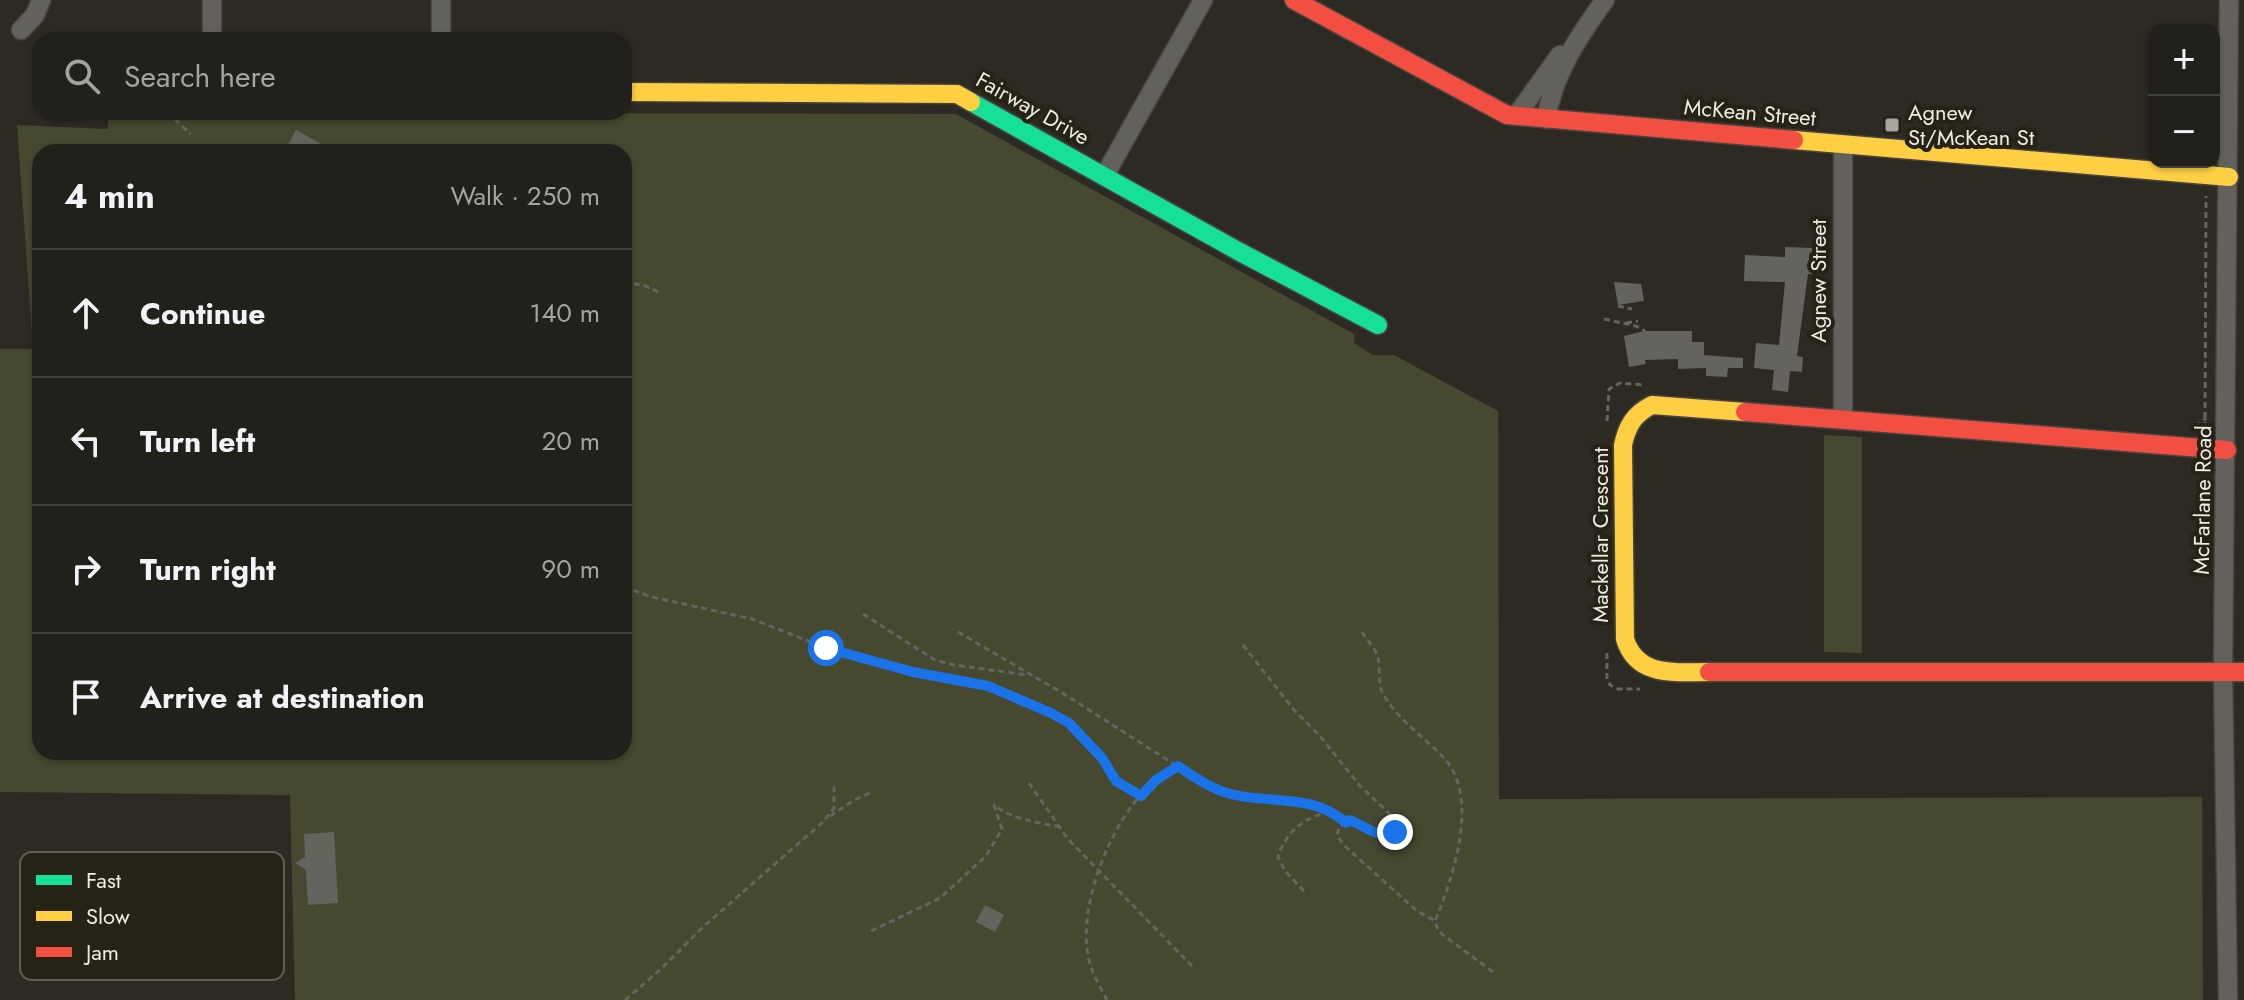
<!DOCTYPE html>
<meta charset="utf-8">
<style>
body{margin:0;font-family:Jost,sans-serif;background:#292823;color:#f1f3f6}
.controls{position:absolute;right:24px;top:24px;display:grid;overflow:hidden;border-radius:16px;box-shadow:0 2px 6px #0004}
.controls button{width:72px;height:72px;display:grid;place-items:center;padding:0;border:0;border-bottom:2px solid #3e3e39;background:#21201a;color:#f1f3f6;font:40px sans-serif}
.stop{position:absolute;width:24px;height:24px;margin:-18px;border:6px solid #1a73e8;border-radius:50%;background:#fff}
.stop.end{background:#1a73e8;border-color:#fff;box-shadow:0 2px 8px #0008}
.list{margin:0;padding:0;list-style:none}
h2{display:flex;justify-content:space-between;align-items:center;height:104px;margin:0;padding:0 32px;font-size:34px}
h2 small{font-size:26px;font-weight:400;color:#a2a3a2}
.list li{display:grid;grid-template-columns:52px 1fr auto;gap:24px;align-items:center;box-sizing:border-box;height:128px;padding:0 32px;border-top:2px solid #3e3e39}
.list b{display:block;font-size:30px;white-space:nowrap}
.list em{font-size:26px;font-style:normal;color:#a2a3a2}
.icon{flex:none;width:44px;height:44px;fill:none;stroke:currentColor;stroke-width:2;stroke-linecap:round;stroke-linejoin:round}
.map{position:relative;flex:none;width:2244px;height:1000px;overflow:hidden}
.search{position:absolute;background:#21201a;box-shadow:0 2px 6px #0004;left:32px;top:32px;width:600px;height:88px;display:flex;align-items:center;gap:20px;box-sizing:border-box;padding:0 28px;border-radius:24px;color:#a2a3a2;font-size:30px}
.panel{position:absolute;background:#21201a;box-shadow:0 2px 6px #0004;left:32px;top:144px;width:600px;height:616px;border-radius:24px}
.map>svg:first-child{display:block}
</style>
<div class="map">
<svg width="2244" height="1000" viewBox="0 0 2244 1000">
<rect width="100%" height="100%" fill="#2c2a23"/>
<!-- green -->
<g fill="#464830" fill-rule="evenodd">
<path d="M108,112L956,114L1354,334V343L1373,355H1394L1498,411L1499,799L2202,797L2203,1000H295L290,795L0,792V349H33L17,125L108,129ZM40,152H624V752H40Z"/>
<path d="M1824,435L1862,437V653L1824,652Z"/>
</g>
<!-- building -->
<g fill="#65635d">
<path d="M296,130L336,152H284Z"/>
<path d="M1785,247L1813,248L1812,274H1808L1797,356L1803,357L1802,372L1790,371L1788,392L1772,390L1774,370L1754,368L1756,343L1779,345L1785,282L1744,281L1745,255L1785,257Z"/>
<path d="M1614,282L1641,284L1644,301L1618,305Z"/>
<path d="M1644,331H1692V342H1704V355L1743,358V368H1728L1727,377L1706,376V368L1678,369V359L1645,360L1646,364L1629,367L1624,336Z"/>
<path d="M334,832L338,903L308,905L306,870L295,863L305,857L304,834Z"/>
<path d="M985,905L1004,915L995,932L976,922Z"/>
</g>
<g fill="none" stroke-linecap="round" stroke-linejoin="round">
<!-- street casing -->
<g stroke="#484540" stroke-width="21">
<g id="street">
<path d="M212,0V40"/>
<path d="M21,30L35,15L41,0"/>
<path d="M441,40V0"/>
<path d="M1516,116L1560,55"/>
<path d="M1546,119C1554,73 1578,37 1605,0"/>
<path d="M1105,175L1203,0"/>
<path d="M1843,418V144"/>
<path d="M2228,1000L2223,672L2229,0"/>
</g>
</g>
<!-- fast casing -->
<g stroke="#484540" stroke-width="21">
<path id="fast" d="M971,102L1238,251L1378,325"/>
</g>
<!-- slow casing -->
<g stroke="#484540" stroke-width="21">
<g id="slow">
<path d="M624,92L957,94L971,102"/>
<path d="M1794,140L2229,177"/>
<path d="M1709,672C1676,672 1637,678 1625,639L1623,445C1627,426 1634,414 1652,405L1745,412"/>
</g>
</g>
<!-- jam casing -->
<g stroke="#484540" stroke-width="21">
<g id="jam">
<path d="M1294,0L1507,115L1794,140"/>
<path d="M1745,412L2227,450"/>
<path d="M1709,672H2244"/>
</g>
</g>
<!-- path -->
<g stroke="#65645f" stroke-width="3" stroke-dasharray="6 4" stroke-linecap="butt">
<path d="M168,112L190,134"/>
<path d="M624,282L646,286L662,294"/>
<path d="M1618,306L1632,309"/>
<path d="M1604,319L1636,326L1645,331"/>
<path d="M1626,323L1638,321"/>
<path d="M1644,351L1648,350"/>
<path d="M1607,421L1609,389L1620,383L1643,385"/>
<path d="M2196,427L2206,418"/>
<path d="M2205,428L2206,196"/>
<path d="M624,587L652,597L752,619L826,648L913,672L988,686L1069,723L1102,758L1116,781L1141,796"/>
<path d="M863,614L935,660L954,665L1028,675"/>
<path d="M958,632L1064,694L1188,773L1227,793L1311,804L1335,812"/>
<path d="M1362,632C1367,640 1376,649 1378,658C1381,670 1377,683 1383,694C1397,719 1424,737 1443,757C1481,796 1453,878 1435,921L1438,931L1493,972"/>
<path d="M1243,645L1294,710L1319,735L1360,786L1392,816L1399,827C1384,846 1366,825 1349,820L1339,827L1337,836L1346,847L1417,911L1435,921"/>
<path d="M1607,653V678L1610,685L1618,689H1640"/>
<path d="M1029,783L1068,839L1192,966"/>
<path d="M830,816L854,800L872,792"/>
<path d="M1304,891L1285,871L1278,857C1286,830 1308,814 1335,812L1346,823"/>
<path d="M871,931L940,898L986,856L1002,829L994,805C1013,820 1037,822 1060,827"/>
<path d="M625,1000L661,969L703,927L823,822L834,808V784"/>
<path d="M1107,1000C1101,988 1092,974 1089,960C1076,906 1113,814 1156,780C1163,775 1171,771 1178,766"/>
</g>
<!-- street -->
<use href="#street" stroke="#63615c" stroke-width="18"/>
<!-- fast -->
<use href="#fast" stroke="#16e098" stroke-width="18"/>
<!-- slow -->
<use href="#slow" stroke="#ffcf43" stroke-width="18"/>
<!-- jam -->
<use href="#jam" stroke="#f24e42" stroke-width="18"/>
</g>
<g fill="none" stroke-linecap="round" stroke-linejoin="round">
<!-- route -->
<path stroke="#1a73e8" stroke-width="10" d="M826,648L913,672L988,686L1051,713L1069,723L1102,758L1116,781L1141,796L1156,780L1178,766C1192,776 1210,788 1227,793C1266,805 1314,792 1346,823L1349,820C1365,825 1377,840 1395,832"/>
</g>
<!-- markers -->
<rect fill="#aaa7a0" stroke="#262215" stroke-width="3" x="1884" y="117" width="16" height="16" rx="4"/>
<g text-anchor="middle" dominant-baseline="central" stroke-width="8" stroke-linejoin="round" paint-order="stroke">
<!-- street labels -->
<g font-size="22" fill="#eeebe3" stroke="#262215">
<text transform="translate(1033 108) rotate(29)">Fairway Drive</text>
<text transform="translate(1750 112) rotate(5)">McKean Street</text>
<text transform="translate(1818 281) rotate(-90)">Agnew Street</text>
<text transform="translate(2202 500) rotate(-89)">McFarlane Road</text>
<text transform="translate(1600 535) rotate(-90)">Mackellar Crescent</text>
</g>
<!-- poi labels -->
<g font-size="22" fill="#eeebe3" stroke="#262215" text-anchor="start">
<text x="1908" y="112">Agnew<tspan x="1908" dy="25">St/McKean St</tspan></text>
</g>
</g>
<!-- legend -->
<rect x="20" y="852" width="264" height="128" rx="12" fill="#262215" stroke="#625e53" stroke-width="2"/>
<rect x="36" y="875" width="36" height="10" fill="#16e098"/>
<rect x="36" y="911" width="36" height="10" fill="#ffcf43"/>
<rect x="36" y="947" width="36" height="10" fill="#f24e42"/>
<g font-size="22" fill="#eeebe3">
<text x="86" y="888">Fast</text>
<text x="86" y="924">Slow</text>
<text x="86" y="960">Jam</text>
</g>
</svg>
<div class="controls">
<button>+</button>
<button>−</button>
</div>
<div class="stop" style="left:826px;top:648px"></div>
<div class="stop end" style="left:1395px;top:832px"></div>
<div class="search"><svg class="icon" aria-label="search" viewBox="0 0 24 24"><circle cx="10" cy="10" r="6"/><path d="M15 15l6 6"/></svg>Search here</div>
<section class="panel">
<h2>4 min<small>Walk · 250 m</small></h2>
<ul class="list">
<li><svg class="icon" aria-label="ahead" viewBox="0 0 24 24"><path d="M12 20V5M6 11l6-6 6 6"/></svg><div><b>Continue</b></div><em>140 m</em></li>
<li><svg class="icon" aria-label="left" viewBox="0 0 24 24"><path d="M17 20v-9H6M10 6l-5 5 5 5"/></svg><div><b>Turn left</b></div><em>20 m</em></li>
<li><svg class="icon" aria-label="right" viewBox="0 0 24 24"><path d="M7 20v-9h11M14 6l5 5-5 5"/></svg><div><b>Turn right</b></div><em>90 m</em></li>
<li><svg class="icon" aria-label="arrive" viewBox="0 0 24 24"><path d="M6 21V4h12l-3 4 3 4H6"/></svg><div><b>Arrive at destination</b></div></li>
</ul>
</section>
</div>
